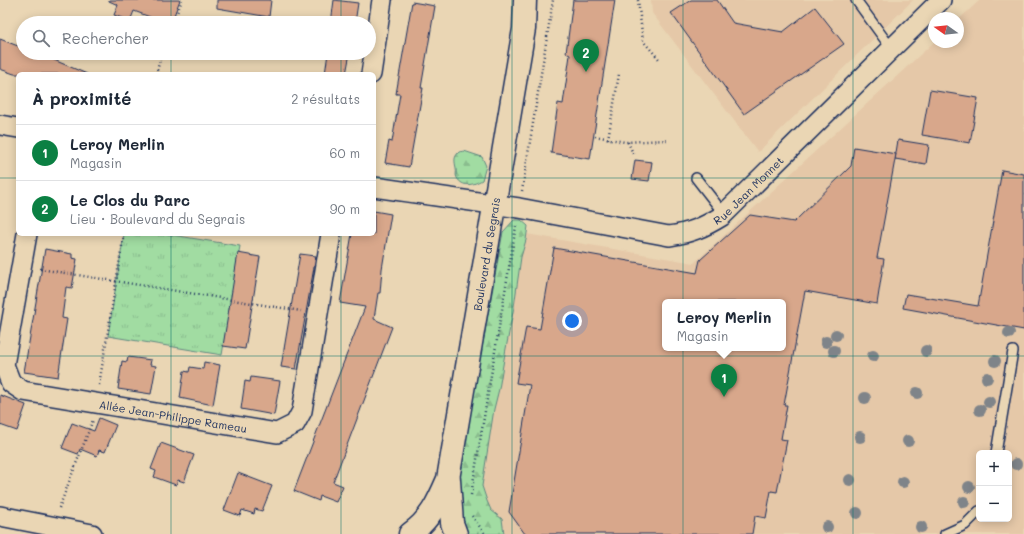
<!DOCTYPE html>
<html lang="fr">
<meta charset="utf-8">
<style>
body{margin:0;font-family:Mali,sans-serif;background:#f6f6f7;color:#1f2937}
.controls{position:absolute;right:12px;bottom:12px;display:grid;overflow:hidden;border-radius:6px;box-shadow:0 2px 10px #0003}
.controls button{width:36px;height:36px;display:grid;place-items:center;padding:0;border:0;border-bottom:1px solid #e0e1e3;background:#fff;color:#1f2937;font:20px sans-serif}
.compass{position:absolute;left:928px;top:12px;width:36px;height:36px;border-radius:50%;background:#fff;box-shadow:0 2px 10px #0003;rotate:285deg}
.you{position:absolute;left:572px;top:321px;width:14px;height:14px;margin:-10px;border:3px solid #fff;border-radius:50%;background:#1a73e8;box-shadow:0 0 0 6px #1a73e833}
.badge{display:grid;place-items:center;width:26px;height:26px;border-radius:50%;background:#0b8043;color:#fff;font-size:13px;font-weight:700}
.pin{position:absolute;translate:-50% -33px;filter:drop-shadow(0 1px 2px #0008)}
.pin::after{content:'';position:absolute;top:21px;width:14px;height:12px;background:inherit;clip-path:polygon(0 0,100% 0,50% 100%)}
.popup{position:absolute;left:662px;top:299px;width:124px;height:52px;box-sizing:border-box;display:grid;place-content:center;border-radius:6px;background:#fff;filter:drop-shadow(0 1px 3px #0005);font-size:13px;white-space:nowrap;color:#747a83}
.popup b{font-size:15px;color:#1f2937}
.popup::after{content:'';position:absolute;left:50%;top:100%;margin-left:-8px;border:8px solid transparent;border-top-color:#fff}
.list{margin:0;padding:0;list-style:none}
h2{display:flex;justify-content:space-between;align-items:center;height:52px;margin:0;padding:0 16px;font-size:17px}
h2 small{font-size:13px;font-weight:400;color:#747a83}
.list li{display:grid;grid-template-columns:26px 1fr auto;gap:12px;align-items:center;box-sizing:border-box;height:56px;padding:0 16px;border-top:1px solid #e0e1e3}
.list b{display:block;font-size:15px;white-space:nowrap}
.list p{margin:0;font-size:13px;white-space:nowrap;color:#747a83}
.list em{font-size:13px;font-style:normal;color:#747a83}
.icon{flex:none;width:22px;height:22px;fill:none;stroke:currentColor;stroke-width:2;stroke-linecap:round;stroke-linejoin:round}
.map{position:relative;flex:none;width:1024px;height:534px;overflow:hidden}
.search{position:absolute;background:#fff;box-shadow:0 2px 10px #0003;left:16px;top:16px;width:360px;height:44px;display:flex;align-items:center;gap:10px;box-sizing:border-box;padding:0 14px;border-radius:22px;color:#747a83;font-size:15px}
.panel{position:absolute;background:#fff;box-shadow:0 2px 10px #0003;left:16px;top:72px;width:360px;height:164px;border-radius:6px}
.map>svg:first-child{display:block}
</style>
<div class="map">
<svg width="1024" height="534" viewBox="0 0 1024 534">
<defs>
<pattern id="forest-firs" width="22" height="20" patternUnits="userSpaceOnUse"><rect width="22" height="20" fill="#a1dca2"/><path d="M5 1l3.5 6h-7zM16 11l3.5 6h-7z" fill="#8abd8e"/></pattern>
<pattern id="park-tufts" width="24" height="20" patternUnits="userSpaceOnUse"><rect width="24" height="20" fill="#a1dca2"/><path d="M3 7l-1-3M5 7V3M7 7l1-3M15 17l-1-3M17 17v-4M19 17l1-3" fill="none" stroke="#8abd8e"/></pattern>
</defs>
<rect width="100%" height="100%" fill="#ead6b4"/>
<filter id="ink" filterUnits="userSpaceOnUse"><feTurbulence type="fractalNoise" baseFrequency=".025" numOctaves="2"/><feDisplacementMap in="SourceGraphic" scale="8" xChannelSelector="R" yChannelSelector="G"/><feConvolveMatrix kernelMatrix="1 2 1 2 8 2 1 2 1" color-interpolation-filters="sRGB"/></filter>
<g filter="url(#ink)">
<!-- built -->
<g fill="#e5c8a8" fill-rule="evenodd">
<path d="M651,0H913L758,152L652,13Z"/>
<path d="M980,0H1024V534H485L469,511L515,232L694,263L934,42H958V20ZM665,302H783V348H665ZM979,453H1009V519H979Z"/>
</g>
<!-- forest -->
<g fill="url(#forest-firs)" stroke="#5e8680">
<path d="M464,151L482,157L486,166L482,180C473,185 463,188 457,178C455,175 457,172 456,169C455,161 453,158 459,152Z"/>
<path d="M514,220H521L528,226L526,240L521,257L514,307L504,359L499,389L494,409L482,486L487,501L491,510L502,519L504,534H466L455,497L503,232Z"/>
</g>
<!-- park -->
<path fill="url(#park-tufts)" stroke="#5e8680" d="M124,234H166L240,246L222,355L108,336Z"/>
<!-- building -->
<g fill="#d8a78b" stroke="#1b2f5e" fill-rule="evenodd">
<path d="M109,0H180L171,23H166L134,11L130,21L114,15L118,5L109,1Z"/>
<path d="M217,0H271L269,17L217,8Z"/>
<path d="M334,0L358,3L355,23H331Z"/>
<path d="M573,0H615L590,159L551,153L558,103L563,104L570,55L566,53Z"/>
<path d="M691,0H717L733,23L783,32L815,7L844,44L744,114L671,13Z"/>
<path d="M412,2L435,6L421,88H423L409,167L385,163L389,141L392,142L400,94H396Z"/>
<path d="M0,39L23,48V53H49L47,57L87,74H14L0,69Z"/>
<path d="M328,53H350L346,74H325Z"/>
<path d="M930,90L978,98L970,143L922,135Z"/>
<path d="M898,140L929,145L926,164L895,159Z"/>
<path d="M854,147L896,154L877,258L884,259L877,304L805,291L784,405H787L781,439L787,440L777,492L771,491L766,518L755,516L752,534H525L509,512L530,385L516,383L526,327L540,329L554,248L697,273L700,260L750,215L794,222L851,166ZM665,302H783V348H665Z"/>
<path d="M635,160L652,162L649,181L632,179Z"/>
<path d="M1002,170L1024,174V330L903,308L906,294L978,306Z"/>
<path d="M374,211L391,214L382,269L380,293H378L374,319L392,327L333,482L343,486L336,502L320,496L319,501L294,491L365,307L340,303L352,234H374Z"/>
<path d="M45,249L72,254V258L77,259L72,288L66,287L62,318L67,319L58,377L24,372Z"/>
<path d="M238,253L260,257L245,349L223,346Z"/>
<path d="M300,254L316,256L296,369L281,367Z"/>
<path d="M128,357L151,360L150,365L156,366L151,394L118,389L122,361L127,362Z"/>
<path d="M204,362L220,365L213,405L180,398L184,371L189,372L190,367L203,369Z"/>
<path d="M251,377L280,381L274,415L241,409L245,381L250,382Z"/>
<path d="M0,395L26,405L17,431L0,425Z"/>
<path d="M99,418L116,425L105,452L99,450L97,456L80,449L78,454L62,448L72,423L94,431Z"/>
<path d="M161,443L194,455L184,482L178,480L176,485L154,477L156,471L151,469Z"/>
<path d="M238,473L272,486L262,511L255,509L254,514L242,510L240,516L224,510Z"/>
</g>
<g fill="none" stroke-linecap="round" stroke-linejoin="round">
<!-- service casing -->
<g stroke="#1b2f5e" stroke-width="12">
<g id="service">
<path d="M856,0L891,48"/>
<path d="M696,178L724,214"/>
<path d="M996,453L1013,351"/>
<path d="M945,534L965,525L979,511"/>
</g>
</g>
<!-- minor casing -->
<g stroke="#1b2f5e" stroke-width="22">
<g id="minor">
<path d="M371,74L382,0"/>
<path d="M0,125L18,128"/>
<path id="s1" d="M374,187L519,208L669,236C691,233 704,227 722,216L941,0"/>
<path id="s2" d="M27,234L4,365L11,383L23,391L277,433L295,424L302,411L331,234"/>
<path d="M0,516L92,534"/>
</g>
</g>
<!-- tertiary casing -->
<g stroke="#1b2f5e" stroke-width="25">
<g id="tertiary">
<path d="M449,480L452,523L456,534"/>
<path id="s3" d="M410,534C431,519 438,502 448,479L524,29L525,0"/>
</g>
</g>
<!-- path -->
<g stroke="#1b2f5e" stroke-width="2.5" stroke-dasharray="1 3" stroke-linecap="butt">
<path d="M638,0L643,41L659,59"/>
<path d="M173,23L182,0"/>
<path d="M156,74L162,53"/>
<path d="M595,136L625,142L667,140"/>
<path d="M608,139L619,74"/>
<path d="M628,142L634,156"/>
<path d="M522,191L553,0"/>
<path d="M40,269L301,311"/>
<path d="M99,385L124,234"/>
<path d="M471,495L516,226"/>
<path d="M59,508L93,420"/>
<path d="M472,516L485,534"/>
</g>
<!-- service -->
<use href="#service" stroke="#ead6b4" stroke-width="9"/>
<!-- minor -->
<use href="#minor" stroke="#ead6b4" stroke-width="19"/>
<!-- tertiary -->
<use href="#tertiary" stroke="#ead6b4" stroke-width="22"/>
</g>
<!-- trees -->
<g fill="#7f8489">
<circle cx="1009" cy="333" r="6"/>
<circle cx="836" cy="335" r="6"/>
<circle cx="826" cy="342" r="6"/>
<circle cx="834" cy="351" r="6"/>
<circle cx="926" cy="351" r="6"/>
<circle cx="873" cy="356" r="6"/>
<circle cx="995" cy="361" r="6"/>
<circle cx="987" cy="378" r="6"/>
<circle cx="917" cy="393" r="6"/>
<circle cx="865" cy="398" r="6"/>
<circle cx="989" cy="402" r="6"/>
<circle cx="980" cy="410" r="6"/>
<circle cx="860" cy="437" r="6"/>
<circle cx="908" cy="441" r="6"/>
<circle cx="1016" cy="464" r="6"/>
<circle cx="850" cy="480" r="6"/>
<circle cx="903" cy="482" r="6"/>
<circle cx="969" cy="487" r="6"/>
<circle cx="964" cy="502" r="6"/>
<circle cx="857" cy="513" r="6"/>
<circle cx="827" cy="527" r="6"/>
<circle cx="921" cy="527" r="6"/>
</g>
</g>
<!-- grid -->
<path fill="none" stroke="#0f766e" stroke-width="1" stroke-opacity="0.55" d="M171,0V23M341,0V23M512,0V534M683,0V534M853,0V534M171,53V74M341,53V74M0,178H18M374,178H1024M171,234V534M341,234V534M0,356H1024"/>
<g text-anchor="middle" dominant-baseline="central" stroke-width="4" stroke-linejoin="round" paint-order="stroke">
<!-- street labels -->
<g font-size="11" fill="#1b2f5e" stroke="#ead6b4">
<text stroke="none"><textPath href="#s1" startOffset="393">Rue Jean Monnet</textPath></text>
<text stroke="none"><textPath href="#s3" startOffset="296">Boulevard du Segrais</textPath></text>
<text stroke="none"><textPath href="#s2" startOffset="319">Allée Jean-Philippe Rameau</textPath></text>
</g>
</g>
</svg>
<div class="controls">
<button>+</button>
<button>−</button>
</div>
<svg class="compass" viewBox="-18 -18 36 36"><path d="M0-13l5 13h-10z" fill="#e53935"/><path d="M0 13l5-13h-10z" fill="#747a83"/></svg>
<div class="you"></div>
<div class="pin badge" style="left:724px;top:397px">1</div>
<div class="popup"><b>Leroy Merlin</b>Magasin</div>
<div class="pin badge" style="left:586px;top:72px">2</div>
<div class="search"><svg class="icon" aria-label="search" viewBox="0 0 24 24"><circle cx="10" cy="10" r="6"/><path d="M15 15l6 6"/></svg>Rechercher</div>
<section class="panel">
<h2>À proximité<small>2 résultats</small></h2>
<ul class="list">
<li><span class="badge">1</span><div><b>Leroy Merlin</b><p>Magasin</p></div><em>60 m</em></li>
<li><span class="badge">2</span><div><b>Le Clos du Parc</b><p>Lieu · Boulevard du Segrais</p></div><em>90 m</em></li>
</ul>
</section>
</div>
